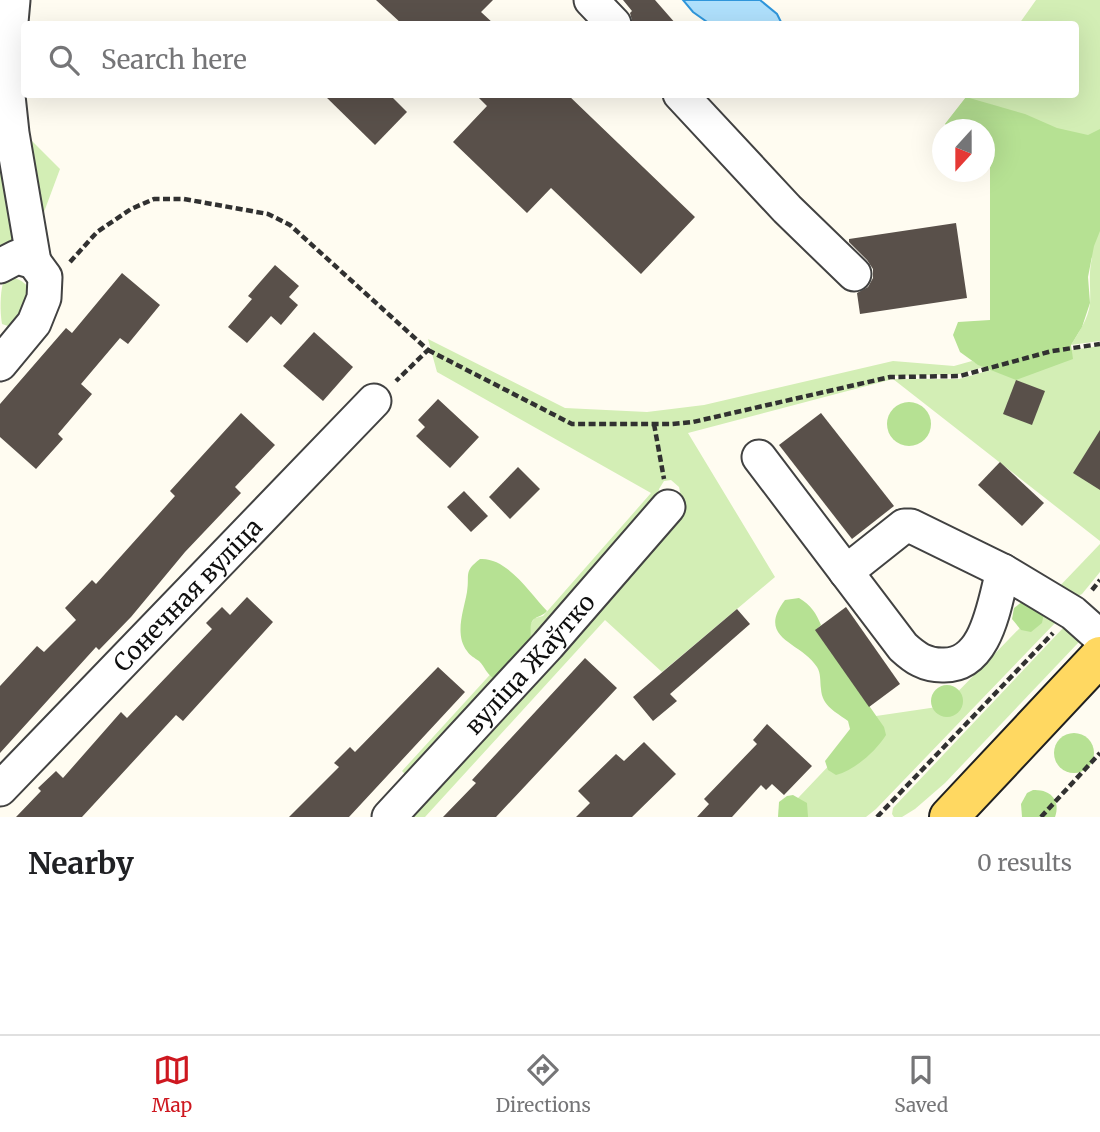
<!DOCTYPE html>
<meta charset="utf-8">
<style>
body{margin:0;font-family:Merriweather,serif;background:#f2f2f2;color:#202124}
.compass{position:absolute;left:932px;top:119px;width:63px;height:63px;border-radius:50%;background:#fff;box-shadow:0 7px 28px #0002;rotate:201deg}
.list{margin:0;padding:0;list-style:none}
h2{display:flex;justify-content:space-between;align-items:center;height:91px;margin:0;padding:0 28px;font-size:30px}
h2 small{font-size:23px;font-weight:400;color:#757577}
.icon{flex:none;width:38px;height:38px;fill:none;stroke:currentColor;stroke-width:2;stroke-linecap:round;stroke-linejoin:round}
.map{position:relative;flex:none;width:1100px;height:817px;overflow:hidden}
.search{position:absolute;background:#fff;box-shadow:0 7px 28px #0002;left:21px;right:21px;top:21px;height:77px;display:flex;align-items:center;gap:18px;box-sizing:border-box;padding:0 24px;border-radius:7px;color:#757577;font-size:26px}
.sheet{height:217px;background:#fff}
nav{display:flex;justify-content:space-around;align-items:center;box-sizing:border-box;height:98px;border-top:2px solid #e0e0e0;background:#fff;font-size:19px;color:#757577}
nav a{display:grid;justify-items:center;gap:4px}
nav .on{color:#ce1820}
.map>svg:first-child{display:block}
</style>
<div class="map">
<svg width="1100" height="817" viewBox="0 0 1100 817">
<rect width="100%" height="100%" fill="#fffcf1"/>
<!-- green -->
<g fill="#d3eeb5">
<path d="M0,0L31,140L60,169L31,247L0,249Z"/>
<path d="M1036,0H1100V341L1071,345C1079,332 1088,319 1090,304C1091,287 1088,276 1092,258L985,159L984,130L951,129L945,124L968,95L1076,94V24H1019Z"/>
<path d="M15,278C45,290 24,311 11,327L2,324C0,312 0,294 3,283Z"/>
<path d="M428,339L565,408L647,412L704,405L893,361L954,366L972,361L984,367L959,374L893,376L894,379H959L1051,353L1100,346V541L893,379L688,433L775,577L662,672L605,620L425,817H403L683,505L679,487L671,480L664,481L659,489L658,499L409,778L402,771L497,667L535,618L543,616L651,493L437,372Z"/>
<path d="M1100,544V572L1082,594L1076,597L1056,590Z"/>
<path d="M1046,601L1059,618L1056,622L876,809L866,817H780L876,716L944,706Z"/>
<path d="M1070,627L1081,638L1078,643L945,783L915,809L902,817H894L892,814L893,808L1063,628Z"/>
</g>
<!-- forest -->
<g fill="#b6e193">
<path d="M966,97L1025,114L1057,128L1088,135L1100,129V231L1094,246L1088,277L1090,303L1082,327L1071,345L1073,359L1016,380L978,365L960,352L953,335L958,322L990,320V164L985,159L984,130L951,129L945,124Z"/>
<circle cx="909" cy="424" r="22"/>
<path d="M480,559C507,557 530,593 547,611C543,616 537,616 533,620C528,626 533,635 529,642C525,653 503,675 493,678C486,673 485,667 479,661C475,658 470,656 467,651C454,634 464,610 467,592C470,574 463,572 480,559Z"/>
<path d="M799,598C811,605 816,613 821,625L816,630L884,727L886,735C876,751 855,770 836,775L828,770L825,761L850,729L848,721C836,712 822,706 821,689C820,682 821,673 817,667C802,642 755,639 785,600Z"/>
<path d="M1023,601L1044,613L1042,623L1031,632L1021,630L1012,619L1014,608Z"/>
<circle cx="947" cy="701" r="16"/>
<circle cx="1074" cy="753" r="20"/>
<path d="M1033,790C1050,789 1061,800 1055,817H1022L1021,804L1027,793Z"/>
<path d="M793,795L807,803L808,817H778L779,802L787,796Z"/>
</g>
<!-- water -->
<path fill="#afe0fc" stroke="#2f96db" stroke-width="2" d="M683,0H760L777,14L782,24H710L693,12Z"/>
<!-- building -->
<g fill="#59504a">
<path d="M376,0H493L481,12L494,24H402Z"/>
<path d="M623,0H655L676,24H633L630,13L632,11Z"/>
<path d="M323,94H389L407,112L375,145Z"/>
<path d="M475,94H567L695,217L641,274L551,188L527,213L453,142L487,106Z"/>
<path d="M956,223L967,298L860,314L857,293L868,287L873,278V269L867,260L849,242V239Z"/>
<path d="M275,265L299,286L289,297L298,305L281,325L271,316L247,343L228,327L252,299L248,296Z"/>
<path d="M122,273L160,305L128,344L120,338L81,384L92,394L58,434L63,439L36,469L0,437V404L66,328L72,333Z"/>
<path d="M314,332L353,367L323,401L283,366Z"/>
<path d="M1016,380L1045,391L1032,425L1003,414Z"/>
<path d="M438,399L479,437L450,468L416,436L425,427L418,420Z"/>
<path d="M241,413L275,445L235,487L241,493L185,552L131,617L99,650L96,647L0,753V686L37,646L44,652L76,620L65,608L92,580L96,584L175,496L170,491Z"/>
<path d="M821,413L894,506L852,539L779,445Z"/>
<path d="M1100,430V490L1073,473Z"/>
<path d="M1000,462L1044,503L1022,526L978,485Z"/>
<path d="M518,467L540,489L510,519L489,497Z"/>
<path d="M464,491L488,516L471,532L447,507Z"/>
<path d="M247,597L273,622L183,721L176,715L82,817H16L41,791L38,788L56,771L63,778L121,712L127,718L212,629L206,623L222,607L230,615Z"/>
<path d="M846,607L900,684L869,707L815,630Z"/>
<path d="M737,609L750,624L670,694L677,701L653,721L633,697Z"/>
<path d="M585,658L617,688L496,817H443L476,783L472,780Z"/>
<path d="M438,667L465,692L349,817H289L339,767L334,763L350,747L355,752Z"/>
<path d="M767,724L812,766L784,795L772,784L766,790L761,785L732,817H697L709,804L704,799L757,744L753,740Z"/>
<path d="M644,742L676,774L632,817H576L590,803L578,791L616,754L624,761Z"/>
</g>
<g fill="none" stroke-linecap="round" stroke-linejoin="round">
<!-- minor casing -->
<g stroke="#424242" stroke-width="37">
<g id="minor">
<path d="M13,0L6,77L12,133L34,262"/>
<path d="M591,0L614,24"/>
<path d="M680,94L787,209L854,274"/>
<path d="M0,266L17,257L34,262L45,277L44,298L34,323L0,364"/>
<path d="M759,457L903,647C915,658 925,665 942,665C987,667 994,604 1003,571L1073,613L1100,637"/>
<path d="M846,572L904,526H911L1003,571"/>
<path id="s1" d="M0,789L374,401"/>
<path id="s2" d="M389,817L548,645L668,507"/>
</g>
</g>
<!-- major casing -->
<g stroke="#202020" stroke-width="42">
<path id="major" d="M949,817L1100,656"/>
</g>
<!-- path -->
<g stroke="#313131" stroke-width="4.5" stroke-dasharray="7 3.5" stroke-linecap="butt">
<path d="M70,262L97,232L131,209L154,199H184L268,214L290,225L428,350L396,381"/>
<path d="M428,350L572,424H672L693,422L890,377L960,376L1052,351L1100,344"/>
<path d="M654,424L664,479"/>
<path d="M1092,590L1100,580"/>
<path d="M877,817L1053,633"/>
<path d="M1041,817L1100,753"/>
</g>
<!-- minor -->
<use href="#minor" stroke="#fff" stroke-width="33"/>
<!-- major -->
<use href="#major" stroke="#ffd861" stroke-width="38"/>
</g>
<g text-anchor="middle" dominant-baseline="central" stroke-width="7" stroke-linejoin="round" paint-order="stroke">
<!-- street labels -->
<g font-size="24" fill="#0f0f0f" stroke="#fff">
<text stroke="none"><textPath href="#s1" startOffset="270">Сонечная вуліца</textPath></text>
<text stroke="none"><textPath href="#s2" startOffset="208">вуліца Жаўтко</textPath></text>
</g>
</g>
</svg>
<svg class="compass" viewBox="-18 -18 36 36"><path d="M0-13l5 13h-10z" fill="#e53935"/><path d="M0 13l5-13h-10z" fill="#757577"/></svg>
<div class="search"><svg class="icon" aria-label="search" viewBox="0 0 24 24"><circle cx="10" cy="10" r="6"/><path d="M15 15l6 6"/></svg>Search here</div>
</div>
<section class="sheet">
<h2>Nearby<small>0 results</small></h2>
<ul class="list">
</ul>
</section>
<nav>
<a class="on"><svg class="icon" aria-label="map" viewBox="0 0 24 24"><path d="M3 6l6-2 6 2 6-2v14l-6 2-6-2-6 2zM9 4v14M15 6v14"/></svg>Map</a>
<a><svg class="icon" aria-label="directions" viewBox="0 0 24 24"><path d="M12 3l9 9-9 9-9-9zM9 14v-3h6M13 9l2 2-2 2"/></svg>Directions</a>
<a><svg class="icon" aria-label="saved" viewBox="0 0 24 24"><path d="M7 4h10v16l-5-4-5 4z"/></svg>Saved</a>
</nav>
